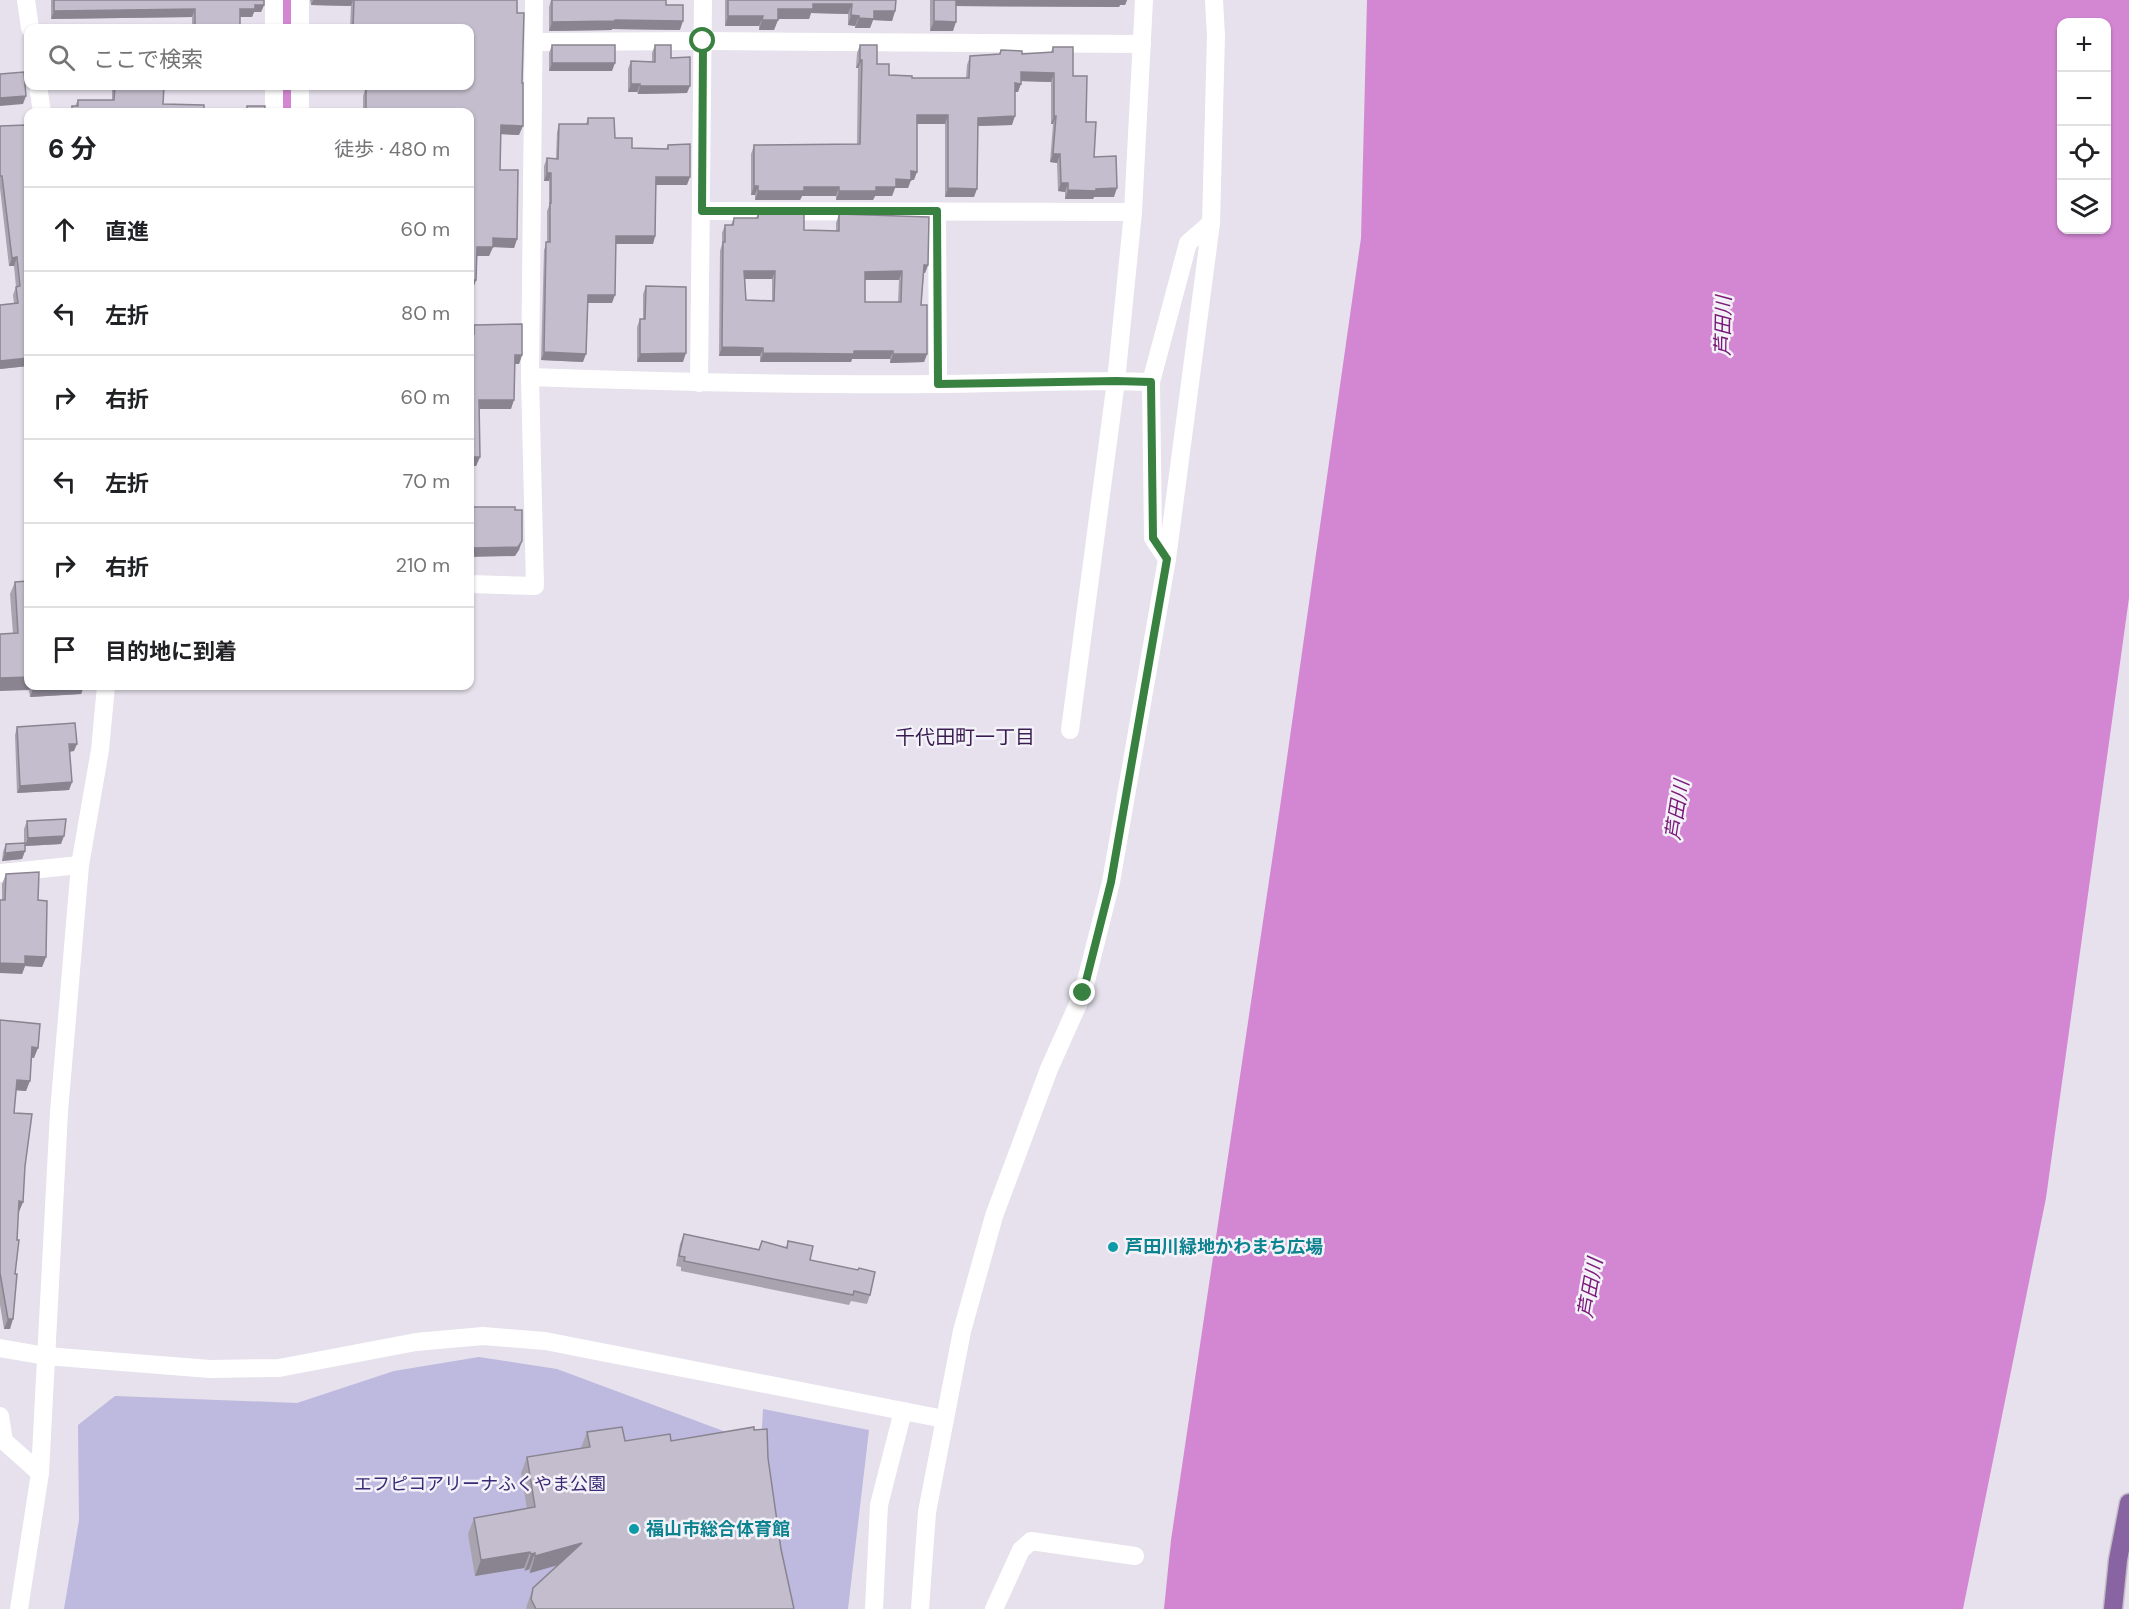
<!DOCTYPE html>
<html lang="ja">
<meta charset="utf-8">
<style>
body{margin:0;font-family:"DM Sans","Noto Sans JP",sans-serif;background:#f6f6f6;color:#202124}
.controls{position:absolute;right:18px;top:18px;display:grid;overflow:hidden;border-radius:12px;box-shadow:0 2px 4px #0004}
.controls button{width:54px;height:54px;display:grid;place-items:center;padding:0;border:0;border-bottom:2px solid #e0e0e0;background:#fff;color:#202124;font:30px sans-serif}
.stop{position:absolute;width:18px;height:18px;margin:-14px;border:4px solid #388141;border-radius:50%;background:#fff}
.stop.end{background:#388141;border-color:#fff;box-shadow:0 2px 6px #0008}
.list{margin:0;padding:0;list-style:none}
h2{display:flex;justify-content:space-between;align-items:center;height:78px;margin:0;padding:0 24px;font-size:26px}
h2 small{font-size:20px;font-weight:400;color:#757577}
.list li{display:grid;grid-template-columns:39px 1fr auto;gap:18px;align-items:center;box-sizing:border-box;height:84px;padding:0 24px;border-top:2px solid #e0e0e0}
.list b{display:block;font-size:22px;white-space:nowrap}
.list em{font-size:20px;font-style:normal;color:#757577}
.icon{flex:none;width:33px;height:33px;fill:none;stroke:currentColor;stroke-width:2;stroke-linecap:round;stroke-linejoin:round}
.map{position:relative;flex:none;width:2129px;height:1609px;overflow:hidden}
.search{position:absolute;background:#fff;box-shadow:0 2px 4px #0004;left:24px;top:24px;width:450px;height:66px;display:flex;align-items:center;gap:15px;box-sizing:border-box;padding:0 21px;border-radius:12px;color:#757577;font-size:22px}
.panel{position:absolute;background:#fff;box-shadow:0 2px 4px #0004;left:24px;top:108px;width:450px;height:582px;border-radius:12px}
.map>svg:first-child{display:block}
</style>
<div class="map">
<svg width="2129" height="1609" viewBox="0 0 2129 1609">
<rect width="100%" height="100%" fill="#e6e1ec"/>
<!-- green -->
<path fill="#beb9de" d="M479,1357L557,1369L761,1445L763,1409L869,1430L848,1609H64L79,1520L78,1425L115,1396L297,1403L394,1371Z"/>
<!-- water -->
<path fill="#d387d3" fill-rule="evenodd" d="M1367,0H2129V598L2046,1198L1963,1609H1164L1171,1540L1280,807L1361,238ZM2062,22H2106V230H2062Z"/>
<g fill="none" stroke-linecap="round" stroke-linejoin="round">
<!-- canal -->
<g stroke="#d387d3" stroke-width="21">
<path d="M286,28V0"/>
<path d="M286,86V112"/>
</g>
<!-- major casing -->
<g stroke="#c1bcc5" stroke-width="21">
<path id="major" d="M2113,1609L2118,1560L2129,1503"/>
</g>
<!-- minor -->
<g stroke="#fff" stroke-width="18">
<path d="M26,0L30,28"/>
<path d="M274,28V0"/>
<path d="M300,28V0"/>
<path d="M534,42L703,41L1142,44"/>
<path d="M38,86L42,112"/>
<path d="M274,112V86"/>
<path d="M300,112V86"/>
<path d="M702,211L1133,212"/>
<path d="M937,211L938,384"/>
<path d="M530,377C666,382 802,385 938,384C1009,384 1080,379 1151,382L1188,243L1211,223"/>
<path d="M1151,382L1153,538L1167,559"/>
<path d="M699,383L703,0"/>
<path d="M470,584L535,586L530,377L534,0"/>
<path d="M1070,730L1116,381L1133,212L1144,0"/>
<path d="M0,873L80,865"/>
<path d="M0,1348L46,1356L210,1369L279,1368L416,1342L483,1336L545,1341L944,1419"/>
<path d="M0,1416L4,1441L40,1473"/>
<path d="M19,1609L40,1473L59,1112L80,865L100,750L106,686"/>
<path d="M874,1609L879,1505L903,1411"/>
<path d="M920,1609L927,1512L962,1331L994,1216L1049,1069L1083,993L1111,882L1167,559L1211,223L1216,36L1214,0"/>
<path d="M994,1609L1021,1550L1031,1541L1135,1556"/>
</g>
<!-- major -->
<use href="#major" stroke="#8964a3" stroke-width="18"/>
</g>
<!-- wall -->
<g fill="#a9a3b0" fill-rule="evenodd">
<path d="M51,0H264V5L261,12H254L252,17H240V28H192V17L51,19Z"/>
<path d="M310,0H517L519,135L500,134V170L517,239L514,248L493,247L489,256H477L473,289H470V112H363V96L366,87H390L391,86H470V28H350L351,6L311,5Z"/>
<path d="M551,0L666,5L680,30L612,29V30L549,31V7Z"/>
<path d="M725,0H896L895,11L892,21L873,20L870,28H855V26L848,25V14L811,13L809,19H778L774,30H759V26H725Z"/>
<path d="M930,0H1127L1125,5H1120L1119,7L956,6L953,31H930Z"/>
<path d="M552,45L612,71H549V53Z"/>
<path d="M655,45L671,58L687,93L638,94L637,92H628V69L631,61L652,62V53Z"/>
<path d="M860,45L877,64L889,75L912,78H966L967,65L970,56L999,54L1001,50L1022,54L1051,52L1053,47L1073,76L1086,122L1094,157L1114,197H1094L1093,199H1065V192L1058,191L1057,163L1050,162L1053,124H1051V82L1021,81L1018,92H1015L1012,125L978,126L974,197H945V124H917L914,180H911L908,188H895L892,196H875L873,200H836V196H802L800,200H755V195H751V154L754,145L857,144L858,68H856L857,53Z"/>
<path d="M112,86H164L163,104L204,109L246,111L247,106L264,112H70L72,106H75L78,100H112Z"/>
<path d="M588,118L615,138L632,148L666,149L668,145L687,185H656L655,236L653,244H616L612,303H587L583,362L541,360L544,250L547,242V211L549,206V181H544V166L547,158L556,159L557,132L559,124H586Z"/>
<path d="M0,126L27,141H28V366L0,369L14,303L13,295L16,287L14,266H9L0,188Z"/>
<path d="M758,214L804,230L836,231V223L839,214L928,265L925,273H924L921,305L927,354L924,362L890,363V359H852L851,362H760V356H719L720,251L722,244V233L725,225H731L734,218H756ZM745,279H772V301L746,300ZM865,280H899L898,302H865Z"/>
<path d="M646,286L683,362H637V327L640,319H643V294Z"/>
<path d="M474,325L522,355L519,364H515L511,409H479L480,457L476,466H470V339Z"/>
<path d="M15,582L28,686H84L81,694L30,697L29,690L13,634L10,594Z"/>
<path d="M17,727L74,751L69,752L72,782L69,790L17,793L15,735Z"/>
<path d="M27,821L61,844L25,846V851L22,859L2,861L3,852L6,844L24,843V829Z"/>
<path d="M6,874L38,900L46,957L42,967L25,966L22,974L2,900V884Z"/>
<path d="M0,1020L34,1058H32L26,1091L16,1090L14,1113L25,1166L23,1202L18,1212L10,1329H4L0,1305Z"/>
<path d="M684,1234L759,1249L762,1241L786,1248L788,1241L810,1260L870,1295L867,1304L851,1301L849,1305L681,1271V1267L676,1266L680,1244Z"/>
<path d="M754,1430L768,1458L781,1549L794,1609H526L527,1605L533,1588L559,1564L530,1573L529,1569L525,1571L524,1568L475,1576L468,1534L474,1518L527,1509L521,1473L527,1457L581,1448L587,1432L625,1441H671Z"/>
</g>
<!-- shaded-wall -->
<g fill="#898490">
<path d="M313,0H353L351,6L311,5Z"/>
<path d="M955,0H1127L1125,5H1120L1119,7L953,6Z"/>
<path d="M813,4H852L848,14L811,13L809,19H775L778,9Z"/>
<path d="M255,5H264L261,12H254L252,17H238L240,9Z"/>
<path d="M195,9L192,17L51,19L54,11Z"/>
<path d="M874,11H895L892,21L873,20L870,28H855L859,18Z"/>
<path d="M851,15L859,16L855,26L848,25Z"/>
<path d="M728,16H763L759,26H725Z"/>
<path d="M615,20L683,21L680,30L612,29V30L549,31L552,22Z"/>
<path d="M762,20H778L774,30H759Z"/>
<path d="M934,21L956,22L953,31H930Z"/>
<path d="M860,60H862L858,68H856Z"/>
<path d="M552,63H615L612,71H549Z"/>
<path d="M1021,72L1054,73L1051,82L1018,81Z"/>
<path d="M1015,83L1021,84L1018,92H1011Z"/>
<path d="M631,84H640L637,92H628Z"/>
<path d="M640,86H690L687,93L638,94Z"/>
<path d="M26,96L23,104L0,106V98Z"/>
<path d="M917,115H948L945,124H914Z"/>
<path d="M1015,116L1012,125L975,126L978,118Z"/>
<path d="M1054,116H1056L1053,124H1051Z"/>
<path d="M501,125L523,126L519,135L497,134Z"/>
<path d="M1053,154H1060L1057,163L1050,162Z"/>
<path d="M911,171L917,172L914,180H911L908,188H895L892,196H875L873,200H836L839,191L876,187L896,179Z"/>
<path d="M547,173H551L549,181H544Z"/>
<path d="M656,177H690L687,185H653Z"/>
<path d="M1061,183H1068L1065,192L1058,191Z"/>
<path d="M754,186H758L755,195H751Z"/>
<path d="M804,187H839L836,196H802L800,200H755L758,191Z"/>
<path d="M948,188L977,189L974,197H945Z"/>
<path d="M1117,188L1114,197H1094L1093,199H1065L1068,190Z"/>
<path d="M616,236H655L653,244H613Z"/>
<path d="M493,238L517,239L514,248L493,247L489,256H474L477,247Z"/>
<path d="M17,257L14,266H9L12,258Z"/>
<path d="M924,265H928L925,273H921Z"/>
<path d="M744,271H775L772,279H741Z"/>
<path d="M902,271L899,280H862L865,272Z"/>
<path d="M470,280H476L473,289H470Z"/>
<path d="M588,295H615L612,303H585Z"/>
<path d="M722,347L763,348L760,356H719Z"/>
<path d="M854,351H893L890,359H852L851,362H760L763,353Z"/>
<path d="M544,352L586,354L583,362L541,360Z"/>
<path d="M686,353L683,362H637L640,354Z"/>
<path d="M893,354H927L924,362L890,363Z"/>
<path d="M515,355H522L519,364H511Z"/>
<path d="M28,358V366L0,369V361Z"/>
<path d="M479,400H514L511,409H475Z"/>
<path d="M470,457H480L476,466H470Z"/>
<path d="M522,541L519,550L515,556L470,557L471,548Z"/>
<path d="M28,677V686H31L29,690L0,691V678Z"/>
<path d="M34,686H84L81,694L30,697Z"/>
<path d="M69,744H77L74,751L66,752Z"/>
<path d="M72,782L69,790L17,793L20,786Z"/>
<path d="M64,836L61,844L25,846L28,838Z"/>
<path d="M25,851L22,859L2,861L5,853Z"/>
<path d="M25,956L46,957L42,967L25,966L22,974L0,973V963Z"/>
<path d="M32,1047L38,1048L34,1058L29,1057Z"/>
<path d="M17,1080L30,1081L26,1091L13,1090Z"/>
<path d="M19,1201L23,1202L19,1212L15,1211Z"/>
<path d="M8,1319H13L10,1329H4Z"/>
<path d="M582,1543L576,1560L530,1573L535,1556Z"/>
<path d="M530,1552L524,1568L475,1576L481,1560Z"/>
<path d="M535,1553L529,1569L525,1571L531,1554Z"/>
</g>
<!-- building -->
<g fill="#c4bdcd" stroke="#898490" stroke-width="1.5" fill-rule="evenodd">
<path d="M54,0H264V5H255V9H240V28H195V9L54,11Z"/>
<path d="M354,0H517V13H524L522,83H523V126L501,125L500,170H518L517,239L493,238V247H477L476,280H470V112H366V87H391V86H470V28H353Z"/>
<path d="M552,0H666V5H683V21L615,20V21L552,22Z"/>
<path d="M728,0H896L895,11H874V19L859,18V16L851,15L852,4H813V9H778V20H762L763,16H728Z"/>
<path d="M934,0H956V22L934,21Z"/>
<rect x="552" y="45" width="63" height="18"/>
<path d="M655,45H671V58L690,57V86H640V84H631V61L655,62Z"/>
<path d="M860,45H877V64H889V75L912,76V78H969L970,56L1000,54L1001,50L1022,51V54L1053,52V47H1073V76H1087L1086,122H1096L1094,157L1116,156L1117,188L1096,189V191L1068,190V183H1061L1060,154H1053L1056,116H1054V73L1021,72V84L1015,83V116L978,118L977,189L948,188V115H917V172L911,171V180L896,179V187H876V191H839V187H804V191H758V186H754V145L860,144L862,60H860Z"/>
<path d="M24,72L26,96L0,98V74Z"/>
<path d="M115,86H164L163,104L204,105V109L247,111V106H265L264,112H72V106H78V100H114Z"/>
<path d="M588,118H614L615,138H632V148L668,149V145L690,144V177H656L655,236H616L615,295H588L586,354L544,352L546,242H550V203H551V173H547V158L558,159L559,124H588Z"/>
<path d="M26,125L27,141H28V358L0,361V305L18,303L16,287L20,286L17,257L12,258L2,176H0V126Z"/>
<path d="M758,214H804V230L839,231V214L929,217L928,265H924L921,305H927V354H893V351H854V354L763,353V348L722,347L723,242H725V225H733L734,218H758ZM744,271H775L774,301L746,300ZM902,271L901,302H865V272Z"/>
<path d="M646,286L686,287V353L640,354V319H645Z"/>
<path d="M522,324V355H515L514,400H479L480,457H470V371L471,334H474V325Z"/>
<path d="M470,507H515V510H522V541L518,547L471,548L470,561Z"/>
<path d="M28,581V677L0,678V634L18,633L15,582Z"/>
<path d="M75,723L77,744H69L72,782L20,786L17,727Z"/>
<path d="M66,819L64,836L28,838L27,821Z"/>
<path d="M25,843V851L5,853L6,844Z"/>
<path d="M39,872L38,900L47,901L46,957L25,956V964L0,963V900H5L6,874Z"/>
<path d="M0,1020L40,1024L38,1048L32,1047L30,1081L17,1080L14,1113L32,1114L25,1166L23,1202L19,1201L17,1240H19L15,1274H17L13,1319H8L0,1273Z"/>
<path d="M684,1234L759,1250L762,1241L787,1248L788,1241L813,1246L810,1260L858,1270L859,1268L875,1272L870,1295L854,1291L853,1295L684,1261L685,1257L679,1256Z"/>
<path d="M622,1427L625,1441L670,1434L671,1441L754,1427V1430L767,1429L768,1458L781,1549L794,1609H536L531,1599L533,1588L582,1543L535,1556V1553L531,1554L530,1552L481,1560L474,1518L535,1507L527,1457L590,1447L587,1432Z"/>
</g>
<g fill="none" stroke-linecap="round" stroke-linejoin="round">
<!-- route -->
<path stroke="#388141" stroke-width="8" d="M703,41L702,211H937L938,384L1116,381L1151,382L1153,538L1167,559L1111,882L1083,993"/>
</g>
<!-- markers -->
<g fill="#0f9aa8" stroke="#f4f2f9" stroke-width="2">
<circle cx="1113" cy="1247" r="6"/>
<circle cx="634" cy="1529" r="6"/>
</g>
<g text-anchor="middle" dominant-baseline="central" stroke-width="5" stroke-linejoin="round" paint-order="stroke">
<!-- culture labels -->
<g font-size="18" font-weight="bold" fill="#0d838f" stroke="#f4f2f9" text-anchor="start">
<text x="1125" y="1247">芦田川緑地かわまち広場</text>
<text x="646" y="1529">福山市総合体育館</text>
</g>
<!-- park labels -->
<g font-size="18" fill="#3b2a75" stroke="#f4f2f9">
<text x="480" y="1484">エフピコアリーナふくやま公園</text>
</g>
<!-- water labels -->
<g font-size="20" font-style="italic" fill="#7b197a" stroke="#f4f2f9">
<text transform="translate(1723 326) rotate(-89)">芦田川</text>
<text transform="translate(1677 810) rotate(-81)">芦田川</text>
<text transform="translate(1590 1288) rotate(-80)">芦田川</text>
</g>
<!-- neighbourhood labels -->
<g font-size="20" fill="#3b1c50" stroke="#f4f2f9">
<text x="965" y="737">千代田町一丁目</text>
</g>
</g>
</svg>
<div class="controls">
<button>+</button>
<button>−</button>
<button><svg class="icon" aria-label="locate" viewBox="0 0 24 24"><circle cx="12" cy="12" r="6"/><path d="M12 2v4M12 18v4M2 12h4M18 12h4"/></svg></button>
<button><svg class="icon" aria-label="layers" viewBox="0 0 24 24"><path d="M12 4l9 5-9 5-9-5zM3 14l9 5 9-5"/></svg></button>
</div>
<div class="stop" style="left:703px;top:41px"></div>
<div class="stop end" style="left:1083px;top:993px"></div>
<div class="search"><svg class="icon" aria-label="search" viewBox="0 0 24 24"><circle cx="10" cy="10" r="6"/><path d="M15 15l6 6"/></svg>ここで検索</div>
<section class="panel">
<h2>6 分<small>徒歩 · 480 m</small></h2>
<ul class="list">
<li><svg class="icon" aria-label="ahead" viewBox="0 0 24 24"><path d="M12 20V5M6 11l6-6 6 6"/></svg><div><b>直進</b></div><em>60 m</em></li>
<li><svg class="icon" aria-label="left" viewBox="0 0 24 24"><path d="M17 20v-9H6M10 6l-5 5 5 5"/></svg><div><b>左折</b></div><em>80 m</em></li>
<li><svg class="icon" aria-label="right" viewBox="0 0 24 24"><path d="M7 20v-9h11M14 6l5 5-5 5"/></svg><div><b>右折</b></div><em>60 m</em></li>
<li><svg class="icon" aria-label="left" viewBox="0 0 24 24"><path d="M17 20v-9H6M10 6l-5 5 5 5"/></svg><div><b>左折</b></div><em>70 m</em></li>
<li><svg class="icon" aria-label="right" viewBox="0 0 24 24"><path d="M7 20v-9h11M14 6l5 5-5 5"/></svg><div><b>右折</b></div><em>210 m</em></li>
<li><svg class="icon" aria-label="arrive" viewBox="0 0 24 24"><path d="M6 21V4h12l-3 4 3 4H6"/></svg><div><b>目的地に到着</b></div></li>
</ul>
</section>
</div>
